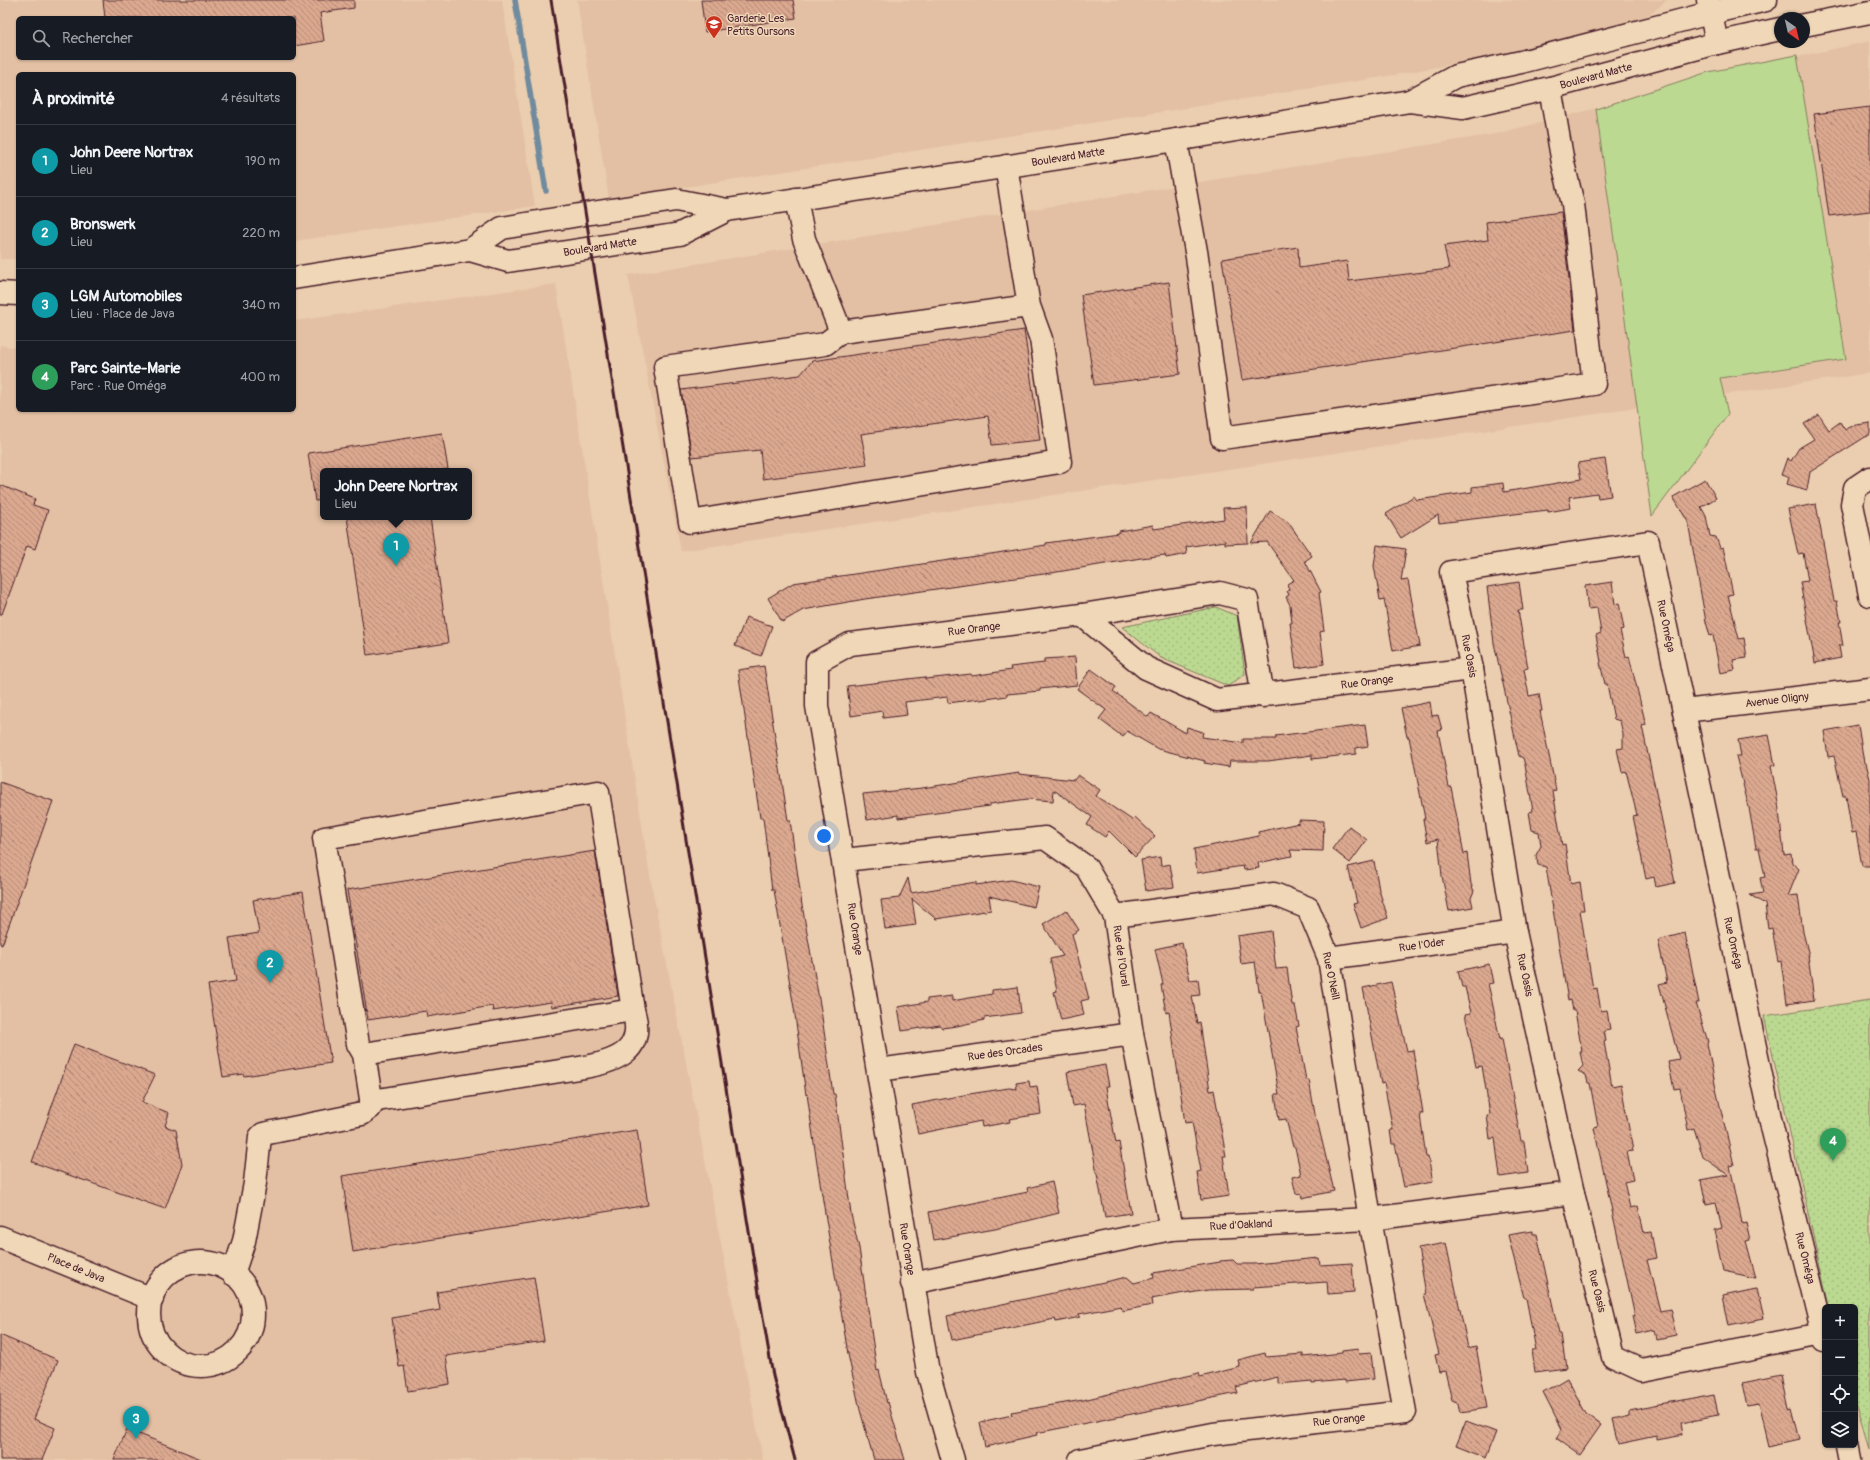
<!DOCTYPE html>
<html lang="fr">
<meta charset="utf-8">
<style>
body{margin:0;font-family:Pangolin,sans-serif;background:#20242c;color:#f1f3f6}
.controls{position:absolute;right:12px;bottom:12px;display:grid;overflow:hidden;border-radius:6px;box-shadow:0 1px 3px #0004}
.controls button{width:36px;height:36px;display:grid;place-items:center;padding:0;border:0;border-bottom:1px solid #363941;background:#171b24;color:#f1f3f6;font:20px sans-serif}
.compass{position:absolute;left:1774px;top:12px;width:36px;height:36px;border-radius:50%;background:#171b24;box-shadow:0 1px 3px #0004;rotate:146deg}
.you{position:absolute;left:824px;top:836px;width:14px;height:14px;margin:-10px;border:3px solid #fff;border-radius:50%;background:#1a73e8;box-shadow:0 0 0 6px #1a73e833}
.badge{display:grid;place-items:center;width:26px;height:26px;border-radius:50%;background:#c8321e;color:#fff;font-size:13px;font-weight:700}
.pin{position:absolute;translate:-50% -33px;filter:drop-shadow(0 1px 2px #0008)}
.pin::after{content:'';position:absolute;top:21px;width:14px;height:12px;background:inherit;clip-path:polygon(0 0,100% 0,50% 100%)}
.popup{position:absolute;left:320px;top:468px;width:152px;height:52px;box-sizing:border-box;display:grid;place-content:center;border-radius:6px;background:#171b24;filter:drop-shadow(0 1px 3px #0005);font-size:13px;white-space:nowrap;color:#9ea1a6}
.popup b{font-size:15px;color:#f1f3f6}
.popup::after{content:'';position:absolute;left:50%;top:100%;margin-left:-8px;border:8px solid transparent;border-top-color:#171b24}
.list{margin:0;padding:0;list-style:none}
h2{display:flex;justify-content:space-between;align-items:center;height:52px;margin:0;padding:0 16px;font-size:17px}
h2 small{font-size:13px;font-weight:400;color:#9ea1a6}
.list li{display:grid;grid-template-columns:26px 1fr auto;gap:12px;align-items:center;box-sizing:border-box;height:72px;padding:0 16px;border-top:1px solid #363941}
.list b{display:block;font-size:15px;white-space:nowrap}
.list p{margin:0;font-size:13px;white-space:nowrap;color:#9ea1a6}
.list em{font-size:13px;font-style:normal;color:#9ea1a6}
.icon{flex:none;width:22px;height:22px;fill:none;stroke:currentColor;stroke-width:2;stroke-linecap:round;stroke-linejoin:round}
.map{position:relative;flex:none;width:1870px;height:1460px;overflow:hidden}
.search{position:absolute;background:#171b24;box-shadow:0 1px 3px #0004;left:16px;top:16px;width:280px;height:44px;display:flex;align-items:center;gap:10px;box-sizing:border-box;padding:0 14px;border-radius:6px;color:#9ea1a6;font-size:15px}
.panel{position:absolute;background:#171b24;box-shadow:0 1px 3px #0004;left:16px;top:72px;width:280px;height:340px;border-radius:6px}
.map>svg:first-child{display:block}
</style>
<div class="map">
<svg width="1870" height="1460" viewBox="0 0 1870 1460">
<defs>
<pattern id="park-dots" width="8" height="8" patternUnits="userSpaceOnUse"><rect width="8" height="8" fill="#bcd991"/><path d="M2 2h.1M6 6h.1" fill="none" stroke="#a3ba7d" stroke-width="1.8" stroke-linecap="round"/></pattern>
<pattern id="building-back-hatch" width="6" height="6" patternUnits="userSpaceOnUse"><rect width="6" height="6" fill="#dba88f"/><path d="M-1 5l2 2M0 0l6 6M5-1l2 2" fill="none" stroke="#b48875"/></pattern>
</defs>
<rect width="100%" height="100%" fill="#ebceaf"/>
<filter id="ink" filterUnits="userSpaceOnUse"><feTurbulence type="fractalNoise" baseFrequency=".025" numOctaves="2"/><feDisplacementMap in="SourceGraphic" scale="8" xChannelSelector="R" yChannelSelector="G"/><feConvolveMatrix kernelMatrix="1 2 1 2 8 2 1 2 1" color-interpolation-filters="sRGB"/></filter>
<g filter="url(#ink)">
<!-- built -->
<g fill="#e3c0a3" fill-rule="evenodd">
<path d="M0,0H502L535,206L294,241V74H18V259H0ZM18,18H294V58H18Z"/>
<path d="M577,0H1667L1651,14L1633,22L1523,51L1383,77L609,199Z"/>
<path d="M1870,41V373L681,551L628,275L1495,134L1801,56Z"/>
<path d="M556,284L651,882L763,1460H0V345L18,348V410H294V321ZM323,471H469V517H323Z"/>
</g>
<!-- green -->
<path fill="#bcd991" stroke="#837c5e" d="M1797,55L1846,359L1720,378L1728,414L1652,516L1596,109L1708,72Z"/>
<!-- park -->
<g fill="url(#park-dots)" stroke="#837c5e">
<path d="M1216,607L1237,616L1245,674L1228,686L1161,658L1122,627Z"/>
<path d="M1870,1000V1450L1855,1400V1307H1829L1764,1016Z"/>
</g>
<g fill="none" stroke-linecap="round" stroke-linejoin="round">
<!-- stream -->
<path stroke="#708a9e" stroke-width="5.5" d="M515,0L546,191"/>
</g>
<!-- building -->
<g fill="url(#building-back-hatch)" stroke="#4a1f2b">
<path d="M103,0H354V8L320,13L324,41L294,46V18H105Z"/>
<path d="M701,0H793L796,18L705,32Z"/>
<path d="M1870,107V211L1829,216L1814,114Z"/>
<path d="M1561,212L1575,330L1242,380L1222,259L1298,247L1299,268L1347,261L1349,281L1449,269L1444,246L1488,240L1486,222Z"/>
<path d="M1169,282L1180,374L1094,385L1081,295Z"/>
<path d="M1024,330L1040,440L992,445L988,416L861,434L867,465L763,479L760,450L692,457L681,390L800,375L812,361Z"/>
<path d="M1819,415L1829,430L1840,422L1845,430L1850,426L1870,423V434L1810,472L1807,490L1787,484L1789,477L1781,475L1787,458L1791,461L1799,448L1814,439L1804,424Z"/>
<path d="M442,433L448,469L437,471H323V500L315,501L308,453Z"/>
<path d="M1605,459L1611,496L1598,498L1597,493L1569,497L1571,508L1548,512V510L1439,523L1438,515L1401,538L1386,514L1414,496L1417,500L1472,492V487L1503,483L1504,492L1581,479L1578,463Z"/>
<path d="M1705,479L1716,498L1701,507L1706,516L1710,536L1716,537L1720,548L1723,547L1733,594L1728,595L1739,639L1744,638L1747,658L1733,660L1735,670L1720,673L1713,635L1710,636L1706,622L1688,522L1673,497Z"/>
<path d="M0,485L35,499L33,505L48,510L35,549L27,546L2,614H0Z"/>
<path d="M1816,504L1834,601H1837L1841,622H1839L1843,646H1839L1841,658L1815,663L1800,582L1808,581L1803,553L1798,554L1788,509Z"/>
<path d="M1247,507L1248,543L1225,544V541L1186,547L1187,554L1166,558L1165,555L1141,558L1051,573L865,599L803,610L782,622L768,598L793,583L997,553L1046,545V543L1119,533V531L1153,525L1154,529L1224,519L1223,508Z"/>
<path d="M1270,511L1288,522L1312,556L1305,561L1321,592L1319,593L1324,631L1320,632L1324,664L1296,668L1290,623H1292L1290,605L1286,597L1289,595L1287,591L1289,590L1287,584L1294,580L1267,542L1251,543Z"/>
<path d="M347,517H430L448,643L367,655Z"/>
<path d="M1377,545L1406,549L1401,581L1408,580L1420,646L1393,651L1384,599L1380,600L1374,566Z"/>
<path d="M1519,582L1523,610H1518L1528,668L1524,669L1529,696L1539,694L1542,711H1540L1556,790L1553,791L1562,845L1565,844L1571,884L1580,882L1584,910H1580L1593,989L1597,988L1601,1011L1607,1010L1610,1030L1604,1031L1606,1041L1604,1042L1612,1086L1621,1084L1633,1151L1627,1152L1633,1180L1624,1182L1630,1208L1638,1206L1644,1233L1651,1232L1656,1258L1647,1260L1660,1311L1670,1309L1676,1335L1657,1339L1655,1330L1636,1334L1632,1316H1635L1594,1128L1598,1127L1590,1083H1588L1586,1075L1578,1071L1583,1066L1580,1052H1582L1575,1011H1573L1571,1000L1568,1001L1546,867L1538,865L1536,855L1541,846L1539,832L1532,830L1529,812L1533,811L1525,765L1523,758L1519,756L1494,643L1487,587Z"/>
<path d="M1612,582L1615,604L1619,603L1624,629L1620,630L1626,657L1629,656L1646,725L1642,726L1675,883L1656,887L1654,877L1646,879L1633,816L1637,815L1626,771L1622,772L1617,749L1623,748V734L1620,721L1614,719L1607,684H1605L1600,663L1601,662L1596,635L1601,633L1597,608L1588,609L1585,586Z"/>
<path d="M746,617L772,626L761,656L735,646Z"/>
<path d="M1075,657L1077,685L1040,689V691L1007,694V696L980,700L979,699L948,703L947,697L905,702L907,715L883,718L882,711L851,716L847,686L925,677V679L971,674L972,676L1011,670L1010,667L1044,663V659Z"/>
<path d="M764,666L788,820H790L802,905L821,1010L833,1094H835L851,1214L859,1248L877,1371L879,1370L887,1403L888,1402L905,1460H874L860,1410L848,1354L817,1164L807,1094L806,1095L794,1008L774,890H772L763,818H760L738,670Z"/>
<path d="M1091,669L1116,687L1113,691L1148,717L1151,713L1186,733L1187,727L1203,732L1202,737L1243,743V739H1276L1275,736L1365,725L1368,746L1356,748V754L1312,759V755L1268,761H1230L1229,767L1204,763L1205,761L1158,749L1127,731L1123,737L1099,719L1106,710L1077,689Z"/>
<path d="M1430,702L1432,716L1438,715L1442,730L1438,731L1449,787H1451L1464,854L1467,853L1471,884L1474,891L1471,898L1473,907L1449,911L1442,876L1438,839L1427,842L1423,819H1425L1409,737H1407L1401,708Z"/>
<path d="M1858,725L1864,763H1866L1870,779V866H1862L1856,832L1852,833L1846,796H1843L1834,756L1828,757L1824,731Z"/>
<path d="M1769,735L1775,765L1771,766L1778,802L1784,855L1791,854L1792,863L1799,869L1788,896L1798,895L1803,932L1809,956H1808L1814,1000L1787,1004L1781,961L1778,962L1772,928L1768,929L1765,904L1750,895L1763,893L1760,878L1765,877L1759,848H1756L1749,808L1736,756H1741L1738,740Z"/>
<path d="M1019,773V774L1074,780L1078,775L1100,790L1096,796L1132,820L1135,817L1155,836L1135,857L1109,831L1105,837L1087,825L1092,817L1054,790L1053,801L1028,799L990,804V806L898,818V815L867,820L863,794L922,788Z"/>
<path d="M0,782L53,801L2,945L0,944Z"/>
<path d="M1299,820L1324,821L1323,851L1290,850L1292,856L1258,863L1259,868L1244,870L1243,866L1197,873L1194,849L1259,836L1258,832L1299,823Z"/>
<path d="M1349,826L1367,840L1350,863L1332,849Z"/>
<path d="M595,851L618,996L552,1007L551,1002L493,1011L492,1006L427,1017L426,1011L368,1020L347,890Z"/>
<path d="M1160,857L1161,866L1170,864L1174,887L1146,891L1141,860Z"/>
<path d="M1374,861L1379,890L1388,918L1361,928L1353,904L1357,903L1348,867Z"/>
<path d="M908,878L911,893L976,882V885L1011,880L1039,887L1034,907L989,896L991,910L936,919L912,899L916,925L885,929L881,900L899,898Z"/>
<path d="M303,892L331,1063L244,1076L243,1074L223,1077L208,985L236,981L229,938L259,933L253,900Z"/>
<path d="M1066,910L1079,930L1072,934L1089,999L1081,1001L1084,1015L1061,1020L1054,992L1057,991L1050,959L1063,956L1043,924Z"/>
<path d="M1271,931L1276,969L1287,968L1292,1005H1295L1299,1026L1296,1027L1306,1080H1309L1316,1120H1317L1334,1191L1302,1198L1301,1193L1296,1194L1292,1177L1301,1175L1295,1147H1293L1286,1119L1279,1120L1275,1094H1279L1261,991H1259L1255,962L1241,964L1237,936Z"/>
<path d="M1685,933L1699,1003H1696L1708,1042L1707,1043L1716,1089L1734,1165L1730,1166L1742,1223L1746,1222L1750,1240L1746,1241L1756,1278L1723,1271L1714,1230L1722,1228L1716,1203L1706,1205L1701,1180L1728,1175L1703,1157L1694,1128L1688,1130L1680,1088L1674,1089L1668,1061L1679,1059L1659,984L1667,982L1658,940Z"/>
<path d="M1182,943L1190,980L1198,979L1200,995L1192,996L1197,1023L1200,1022L1210,1091L1214,1090L1226,1156H1223L1229,1196L1201,1200L1197,1172L1201,1171L1192,1122L1185,1123L1169,1012L1166,1013L1161,985L1163,984L1155,949Z"/>
<path d="M1489,964L1493,983L1488,984L1490,992L1500,1040L1502,1039L1521,1141H1524L1528,1173L1500,1177L1495,1138L1490,1139L1487,1115L1490,1114L1482,1066L1476,1067L1465,1014L1471,1013L1465,987H1462L1458,971Z"/>
<path d="M1391,982L1407,1051L1413,1050L1423,1113L1420,1114L1426,1157H1428L1433,1182L1404,1187L1395,1144H1392L1390,1130H1393L1384,1083L1381,1084L1363,988Z"/>
<path d="M1018,987L1021,1013L984,1018V1020L957,1026L942,1028L940,1025L902,1031L898,1007L927,1002V999L952,996V1001L992,994V990Z"/>
<path d="M74,1044L155,1075L142,1102L169,1113L165,1126L176,1130L182,1164L165,1209L32,1162Z"/>
<path d="M1105,1065L1109,1086H1106L1108,1100L1116,1143L1119,1142L1131,1213L1105,1217L1084,1104L1073,1106L1067,1072Z"/>
<path d="M1029,1081L1030,1087L1037,1086L1041,1114L1009,1119L1010,1122L982,1127L981,1121L918,1134L912,1105L969,1094L1009,1088L1017,1089L1016,1083Z"/>
<path d="M637,1130L648,1205L353,1252L342,1176Z"/>
<path d="M1052,1182L1059,1213L995,1229L934,1240L929,1212L1028,1192L1027,1188Z"/>
<path d="M1533,1231V1234H1537L1559,1334H1561L1566,1368L1535,1372L1532,1350H1536L1526,1298H1524L1508,1235Z"/>
<path d="M1446,1243L1468,1348L1476,1346L1487,1408L1461,1412L1459,1404L1452,1401L1445,1371L1439,1372L1435,1355L1439,1354L1424,1294H1426L1418,1248Z"/>
<path d="M1319,1258L1320,1265L1352,1263L1354,1292L1328,1294L1327,1282L1253,1287V1289L1208,1290L1190,1293V1292L1151,1299L1152,1305L1122,1311L1121,1306L1079,1314L1080,1317L1056,1322L1055,1319L952,1340L947,1316L1127,1277L1134,1283L1154,1278L1153,1273L1220,1262V1261L1233,1260L1237,1264H1254Z"/>
<path d="M534,1277L544,1341L446,1356L450,1384L408,1391L404,1366L399,1367L392,1318L440,1310L437,1292Z"/>
<path d="M1756,1289L1763,1319L1729,1326L1723,1296Z"/>
<path d="M0,1335L58,1360L34,1419L55,1428L42,1460H0Z"/>
<path d="M1358,1349L1359,1354L1371,1353L1374,1379L1345,1382V1380L1312,1383V1381L1278,1384V1377L1236,1387L1238,1393L1036,1433L1037,1435L985,1447L980,1422L1012,1415L1011,1412L1083,1400L1199,1373L1200,1377L1240,1367L1238,1360L1265,1353L1266,1357L1303,1354V1357L1342,1353V1351Z"/>
<path d="M1782,1374L1789,1408L1792,1407L1800,1439L1769,1446L1759,1404L1747,1406L1742,1382Z"/>
<path d="M1567,1378L1586,1414L1601,1425L1580,1455L1556,1438L1562,1429L1543,1392Z"/>
<path d="M1714,1394L1718,1416L1681,1423L1683,1435L1656,1440V1436L1618,1444L1612,1419L1629,1415V1410Z"/>
<path d="M1466,1421L1496,1432L1486,1458L1456,1446Z"/>
<path d="M127,1429L201,1459L200,1460H114Z"/>
</g>
<g fill="none" stroke-linecap="round" stroke-linejoin="round">
<!-- minor casing -->
<g stroke="#4a1f2b" stroke-width="25">
<g id="minor">
<path d="M1708,0L1717,43"/>
<path d="M1176,140L1197,257L1222,438L1594,384L1573,204L1563,163L1550,88"/>
<path d="M1006,166L1029,306L1041,339L1060,462L690,522L665,367L825,344L841,332L1029,306"/>
<path d="M796,199L804,239L841,332"/>
<path d="M1870,478L1855,488L1852,504L1870,595"/>
<path d="M1082,615L1220,593L1247,600L1263,696"/>
<path d="M1684,711L1870,689"/>
<path d="M844,860L1045,838L1086,867L1115,916L1132,1034L1171,1229"/>
<path d="M1329,958L1515,932"/>
<path d="M364,1054L633,1010C646,1050 618,1061 585,1067L371,1101"/>
<path d="M879,1070L1132,1034"/>
<path d="M0,1237L152,1299"/>
<circle cx="201" cy="1314" r="52"/>
<path d="M233,1274L244,1241L255,1183L260,1137L263,1134L362,1114L370,1108L372,1105L364,1054L358,1044L324,838L598,792L633,1010"/>
<path d="M912,1283L1171,1229L1370,1219L1573,1193"/>
<path d="M1823,1334L1641,1370L1613,1357L1573,1193L1515,932L1472,669L1451,572L1648,542L1772,1127L1823,1334L1825,1342"/>
<path d="M1848,1445L1851,1460"/>
<path d="M953,1460L928,1372L817,706V662L850,644L1082,615L1146,668L1217,700L1472,669"/>
<path d="M1080,1460L1213,1434L1405,1412L1370,1219L1329,958L1308,908L1274,894L1115,916"/>
</g>
</g>
<!-- major casing -->
<g stroke="#4a1f2b" stroke-width="25">
<g id="major">
<path d="M1804,25L1870,12"/>
<path d="M1410,101L1456,76L1521,62L1710,13L1766,0"/>
<path d="M470,250L508,261L579,250L680,234L727,210L1176,140L1410,101L1463,108L1550,88L1717,43L1780,29"/>
<path d="M294,278L470,250L502,228L585,214L676,200L727,210"/>
<path d="M0,293L18,294"/>
</g>
</g>
<!-- minor -->
<use href="#minor" stroke="#efd7b7" stroke-width="22"/>
<!-- major -->
<use href="#major" stroke="#efd7b7" stroke-width="22"/>
<!-- rail -->
<path stroke="#4a1f2b" stroke-width="3" d="M551,0L761,1306L773,1376L795,1460"/>
</g>
</g>
<!-- icons -->
<defs>
<g id="school-pin" transform="scale(0.9)"><path d="M0 17L-7.5 6A9.5 9.5 0 1 1 7.5 6Z" fill="#c8321e" stroke="#efd7b7"/><path d="M0-5L7-2L0 1L-7-2ZM-4 1L0 2.5L4 1V4Q0 6-4 4Z" fill="#fff"/></g>
</defs>
<g fill-rule="evenodd">
<use href="#school-pin" x="714" y="24"/>
</g>
<g text-anchor="middle" dominant-baseline="central" stroke-width="3" stroke-linejoin="round" paint-order="stroke">
<!-- poi labels -->
<g font-size="11" fill="#4a1f2b" stroke="#efd7b7" text-anchor="start">
<text x="727" y="18">Garderie Les<tspan x="727" dy="13">Petits Oursons</tspan></text>
</g>
<!-- street labels -->
<g font-size="11" fill="#4a1f2b" stroke="#efd7b7">
<text transform="translate(1596 76) rotate(-15)">Boulevard Matte</text>
<text transform="translate(1068 157) rotate(-9)">Boulevard Matte</text>
<text transform="translate(600 247) rotate(-9)">Boulevard Matte</text>
<text transform="translate(1666 626) rotate(78)">Rue Oméga</text>
<text transform="translate(974 629) rotate(-7)">Rue Orange</text>
<text transform="translate(1469 656) rotate(79)">Rue Oasis</text>
<text transform="translate(1367 682) rotate(-7)">Rue Orange</text>
<text transform="translate(1777 700) rotate(-7)">Avenue Oligny</text>
<text transform="translate(855 929) rotate(81)">Rue Orange</text>
<text transform="translate(1733 943) rotate(77)">Rue Oméga</text>
<text transform="translate(1422 945) rotate(-8)">Rue l'Oder</text>
<text transform="translate(1121 956) rotate(82)">Rue de l'Oural</text>
<text transform="translate(1525 975) rotate(78)">Rue Oasis</text>
<text transform="translate(1331 976) rotate(78)">Rue O'Neill</text>
<text transform="translate(1005 1052) rotate(-8)">Rue des Orcades</text>
<text transform="translate(1241 1225) rotate(-3)">Rue d'Oakland</text>
<text transform="translate(907 1249) rotate(81)">Rue Orange</text>
<text transform="translate(1805 1258) rotate(76)">Rue Oméga</text>
<text transform="translate(76 1268) rotate(22)">Place de Java</text>
<text transform="translate(1597 1291) rotate(76)">Rue Oasis</text>
<text transform="translate(1339 1420) rotate(-6)">Rue Orange</text>
</g>
</g>
</svg>
<div class="controls">
<button>+</button>
<button>−</button>
<button><svg class="icon" aria-label="locate" viewBox="0 0 24 24"><circle cx="12" cy="12" r="6"/><path d="M12 2v4M12 18v4M2 12h4M18 12h4"/></svg></button>
<button><svg class="icon" aria-label="layers" viewBox="0 0 24 24"><path d="M12 4l9 5-9 5-9-5zM3 14l9 5 9-5"/></svg></button>
</div>
<svg class="compass" viewBox="-18 -18 36 36"><path d="M0-13l5 13h-10z" fill="#e53935"/><path d="M0 13l5-13h-10z" fill="#9ea1a6"/></svg>
<div class="you"></div>
<div class="pin badge" style="left:396px;top:566px;background:#0f9aa8">1</div>
<div class="popup"><b>John Deere Nortrax</b>Lieu</div>
<div class="pin badge" style="left:270px;top:983px;background:#0f9aa8">2</div>
<div class="pin badge" style="left:136px;top:1439px;background:#0f9aa8">3</div>
<div class="pin badge" style="left:1833px;top:1161px;background:#2e9e5b">4</div>
<div class="search"><svg class="icon" aria-label="search" viewBox="0 0 24 24"><circle cx="10" cy="10" r="6"/><path d="M15 15l6 6"/></svg>Rechercher</div>
<section class="panel">
<h2>À proximité<small>4 résultats</small></h2>
<ul class="list">
<li><span class="badge" style="background:#0f9aa8">1</span><div><b>John Deere Nortrax</b><p>Lieu</p></div><em>190 m</em></li>
<li><span class="badge" style="background:#0f9aa8">2</span><div><b>Bronswerk</b><p>Lieu</p></div><em>220 m</em></li>
<li><span class="badge" style="background:#0f9aa8">3</span><div><b>LGM Automobiles</b><p>Lieu · Place de Java</p></div><em>340 m</em></li>
<li><span class="badge" style="background:#2e9e5b">4</span><div><b>Parc Sainte-Marie</b><p>Parc · Rue Oméga</p></div><em>400 m</em></li>
</ul>
</section>
</div>
